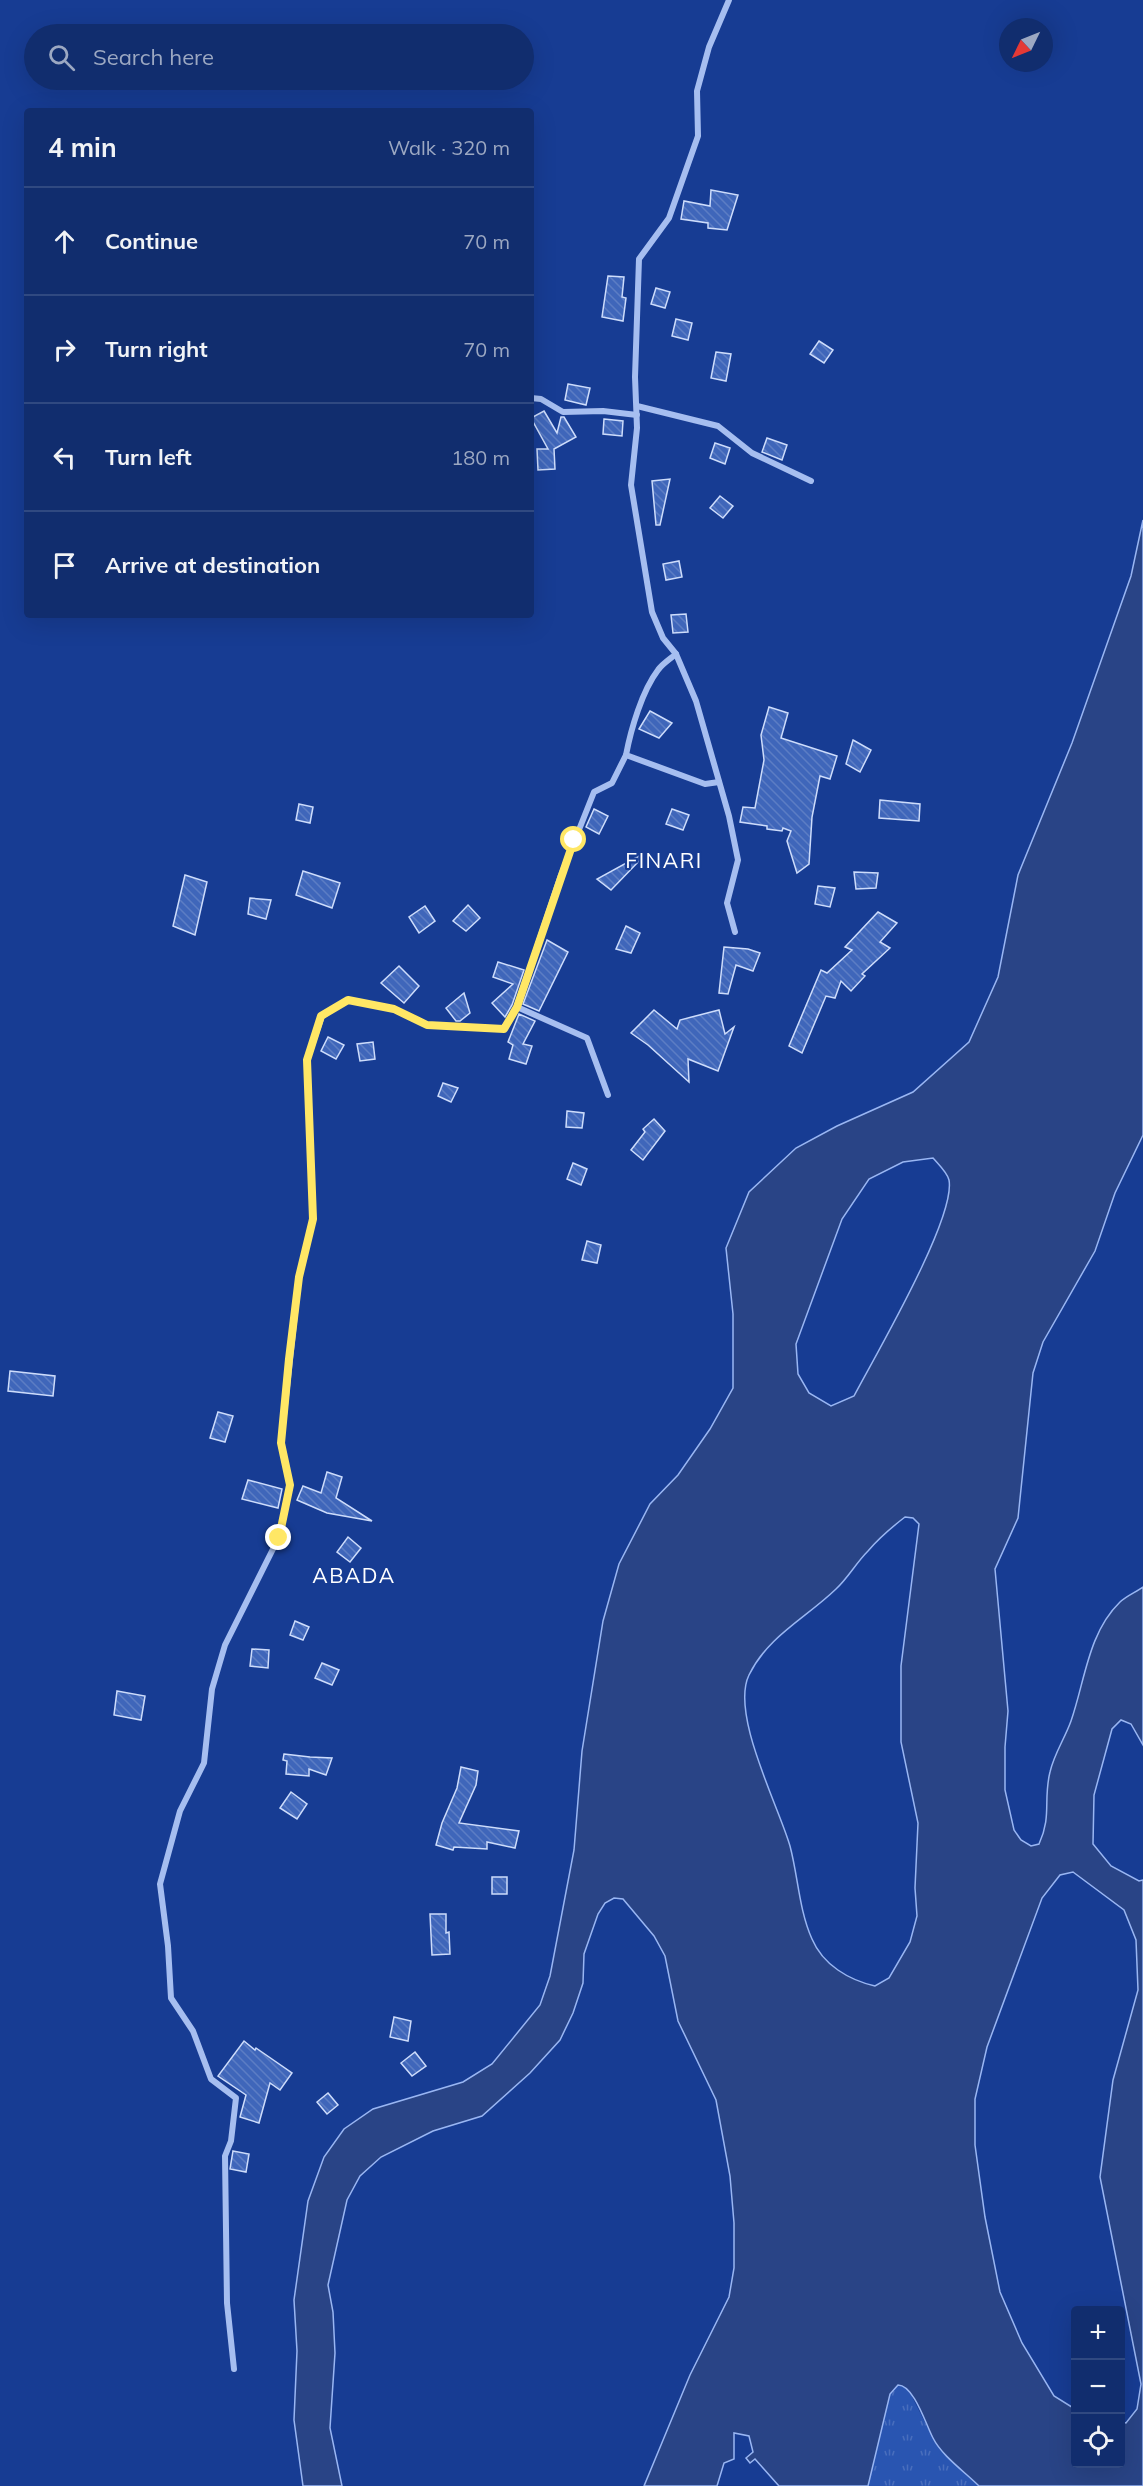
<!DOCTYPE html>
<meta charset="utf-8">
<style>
body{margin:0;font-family:Mulish,sans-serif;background:#1a3573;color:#f1f3f6}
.controls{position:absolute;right:18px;bottom:18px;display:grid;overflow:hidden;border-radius:6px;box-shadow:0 6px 24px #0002}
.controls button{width:54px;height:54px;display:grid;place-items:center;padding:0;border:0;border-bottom:2px solid #304981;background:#112d6e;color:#f1f3f6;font:30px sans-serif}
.compass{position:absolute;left:999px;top:18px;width:54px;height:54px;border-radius:50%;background:#112d6e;box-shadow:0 6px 24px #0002;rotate:227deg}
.stop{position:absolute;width:18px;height:18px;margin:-14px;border:4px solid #ffe765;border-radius:50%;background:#fff}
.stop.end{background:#ffe765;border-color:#fff;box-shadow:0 2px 6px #0008}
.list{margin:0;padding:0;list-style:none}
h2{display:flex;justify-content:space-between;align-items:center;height:78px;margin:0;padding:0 24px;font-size:26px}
h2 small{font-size:20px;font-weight:400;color:#9ca8c2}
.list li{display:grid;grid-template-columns:39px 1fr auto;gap:18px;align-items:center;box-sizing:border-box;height:108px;padding:0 24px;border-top:2px solid #304981}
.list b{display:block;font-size:22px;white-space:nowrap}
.list em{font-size:20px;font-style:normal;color:#9ca8c2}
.icon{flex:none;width:33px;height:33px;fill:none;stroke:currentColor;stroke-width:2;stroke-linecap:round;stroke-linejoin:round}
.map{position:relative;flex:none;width:1143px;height:2486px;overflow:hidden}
.search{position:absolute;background:#112d6e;box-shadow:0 6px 24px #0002;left:24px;top:24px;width:510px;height:66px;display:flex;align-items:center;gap:15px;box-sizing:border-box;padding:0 21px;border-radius:33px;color:#9ca8c2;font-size:22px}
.panel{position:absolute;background:#112d6e;box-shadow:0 6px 24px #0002;left:24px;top:108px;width:510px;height:510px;border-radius:6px}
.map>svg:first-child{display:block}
</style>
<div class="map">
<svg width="1143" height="2486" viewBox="0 0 1143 2486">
<defs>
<pattern id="grass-tufts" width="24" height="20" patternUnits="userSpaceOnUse" patternTransform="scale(1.5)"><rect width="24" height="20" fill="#2955b1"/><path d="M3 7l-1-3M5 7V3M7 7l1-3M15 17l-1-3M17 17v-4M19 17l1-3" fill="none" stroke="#496ebd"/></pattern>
<pattern id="building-back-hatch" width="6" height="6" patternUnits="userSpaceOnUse" patternTransform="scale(1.5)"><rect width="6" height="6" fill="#3f66ba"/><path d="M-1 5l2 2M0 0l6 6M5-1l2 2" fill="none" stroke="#5c7dc4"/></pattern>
</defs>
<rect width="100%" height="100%" fill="#173c93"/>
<!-- grass -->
<path fill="url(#grass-tufts)" d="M898,2385L907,2387L935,2442L979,2486H868L890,2393Z"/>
<!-- water -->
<path fill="#294486" stroke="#99b6f3" stroke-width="1.5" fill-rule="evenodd" d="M1143,520V1135L1115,1193L1095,1251L1043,1342L1033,1373L1018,1518L995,1569L1008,1711L1005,1747V1790L1014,1830L1021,1840L1031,1846L1039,1844C1052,1816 1043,1800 1050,1772C1054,1754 1065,1738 1071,1721C1085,1681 1088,1633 1120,1602C1126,1596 1136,1592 1143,1587V1745L1131,1724L1121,1720L1112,1729L1094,1795L1093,1844L1111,1866L1139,1881L1143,1880V2486H979C965,2472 942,2456 933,2438C926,2425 914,2385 898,2385L890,2394L868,2486H779L755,2459L750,2463L746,2458L753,2452L749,2436L734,2433V2459L724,2463L717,2486H644L690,2375L729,2297L734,2268V2223L730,2176L716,2100L678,2021L665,1956L654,1936L623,1899L614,1898L605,1903L598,1914L584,1954L583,1983L573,2013L560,2040L530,2073L482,2116L433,2131L381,2157L360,2176L347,2200L328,2285L333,2312L335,2353L330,2428L342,2486H303L294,2420L297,2351L294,2300L308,2201L324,2157L344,2129L373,2109L463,2082L492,2064L540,2005L550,1976L574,1850L582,1751L603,1621L619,1564L650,1504L678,1475L710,1429L733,1388V1314L726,1248L749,1192L796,1148L837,1126L913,1092L969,1042L998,977L1018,875L1072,743L1131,576ZM933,1158C938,1164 947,1172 949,1180C956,1218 875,1356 854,1396L831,1406L809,1393L798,1374L796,1344L842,1219L869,1179L903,1162ZM905,1517L913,1518L919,1524L901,1666V1742L918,1823L915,1888L917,1916L910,1942L889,1978L875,1986C849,1980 823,1965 812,1939C799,1910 798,1876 790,1846C779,1807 730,1714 749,1675C768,1636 806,1618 836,1589C848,1578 856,1563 868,1551C879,1538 892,1527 905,1517ZM1073,1872L1124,1910L1136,1940L1138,1990L1113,2080L1100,2177L1141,2384L1137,2409L1126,2423L1121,2422L1120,2464H1076L1075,2409L1054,2396L1022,2343L1000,2292L985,2217L975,2145V2099L987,2047L1042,1898L1060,1875Z"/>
<!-- building -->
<g fill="url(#building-back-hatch)" stroke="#cddcfb" stroke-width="1.5">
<path d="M711,190L738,195L727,230L708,228V223L681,219L684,201L710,206Z"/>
<path d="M608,276L624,277L622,297L626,298L623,321L602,317Z"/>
<path d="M656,288L670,292L665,308L651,304Z"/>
<path d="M676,319L692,323L688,340L672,336Z"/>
<path d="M819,341L833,350L824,363L810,354Z"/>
<path d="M716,352L731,354L726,381L711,378Z"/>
<path d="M568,384L590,388L586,405L565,400Z"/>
<path d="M544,411L557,433L561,417H564L576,437L554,449L555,469L538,470L537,449H548L531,418Z"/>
<path d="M604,419L623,421L622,436L603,434Z"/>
<path d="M767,438L787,445L782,460L762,452Z"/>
<path d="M715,443L730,448L725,464L710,458Z"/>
<path d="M670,479L660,525H656L652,481Z"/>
<path d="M720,496L733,506L723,518L710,508Z"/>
<path d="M679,561L682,577L666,580L663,564Z"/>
<path d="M686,614L688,632L673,633L671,615Z"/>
<path d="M769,707L788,713L781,738L837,756L830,779L820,776L812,817L809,864L797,873L787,841L791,831L783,828L782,831L767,829V826L740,822L743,807L755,808L764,760L761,735Z"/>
<path d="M650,711L672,723L659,738L639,729Z"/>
<path d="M853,740L871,750L860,772L846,764Z"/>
<path d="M880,800L920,804L919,821L879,818Z"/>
<path d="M299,804L313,807L310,823L296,820Z"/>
<path d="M594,809L608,816L599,834L586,827Z"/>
<path d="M672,809L689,815L683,830L666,824Z"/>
<path d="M639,856L641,859L611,890L597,879Z"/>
<path d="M303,871L340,883L332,908L296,895Z"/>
<path d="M854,872L878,873L876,888L856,889Z"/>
<path d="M185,875L207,882L195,935L173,926Z"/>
<path d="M818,886L835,888L830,907L815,904Z"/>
<path d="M250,898L271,900L266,919L248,914Z"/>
<path d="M468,905L480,918L466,931L453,921Z"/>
<path d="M425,906L435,921L419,933L409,917Z"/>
<path d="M878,912L897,923L880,942L890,948L862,974L865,976L851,991L841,981L835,998L826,996L802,1053L789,1046L821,970L827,973L852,950L845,947Z"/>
<path d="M626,926L640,933L631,953L616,949Z"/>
<path d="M547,940L568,952L539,1011L523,1004Z"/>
<path d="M724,947L748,949L760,953L753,971L736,965L728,994L719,993Z"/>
<path d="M498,962L524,970L512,1005L505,1017L492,1003L513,984L493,977Z"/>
<path d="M399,966L419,986L404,1003L381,983Z"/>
<path d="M464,993L470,1013L460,1021H456L446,1008Z"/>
<path d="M654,1010L677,1029L680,1020L719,1010L725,1034L734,1027L718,1071L688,1059L689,1082L648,1045L631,1033Z"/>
<path d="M519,1014L535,1021L523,1044L532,1046L526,1064L509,1059L513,1045L508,1042Z"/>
<path d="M328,1037L344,1045L336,1059L321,1051Z"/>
<path d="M373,1042L375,1059L360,1061L357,1044Z"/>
<path d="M443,1083L458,1088L451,1102L438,1096Z"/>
<path d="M567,1111L584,1113L582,1128L566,1127Z"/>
<path d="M654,1119L665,1131L643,1160L631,1150L645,1132L643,1129Z"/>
<path d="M573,1163L587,1169L581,1185L567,1179Z"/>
<path d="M587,1241L601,1245L597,1263L582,1260Z"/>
<path d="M10,1371L55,1376L53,1396L8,1391Z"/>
<path d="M218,1412L233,1416L225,1442L210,1438Z"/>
<path d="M327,1472L342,1477L336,1498L372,1521L327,1513L297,1500L303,1486L321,1493Z"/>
<path d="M248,1480L282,1489L278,1508L242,1499Z"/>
<path d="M348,1537L361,1548L350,1562L337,1552Z"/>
<path d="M295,1621L309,1627L303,1640L290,1635Z"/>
<path d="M252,1649L269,1650L268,1668L250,1666Z"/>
<path d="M322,1663L339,1670L332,1685L315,1678Z"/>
<path d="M117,1691L145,1696L141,1720L114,1715Z"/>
<path d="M284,1754L310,1757L332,1758L326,1775L309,1769V1776L286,1774L287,1761L283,1760Z"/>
<path d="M461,1767L478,1771L476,1785L459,1823L519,1831L515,1848L487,1842V1849L454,1847L453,1850L436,1845L442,1823L457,1788Z"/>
<path d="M291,1792L307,1804L297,1819L280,1808Z"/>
<rect x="492" y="1877" width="15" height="17"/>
<path d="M430,1914H446V1933L449,1932L450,1954L432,1955Z"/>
<path d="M394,2017L411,2021L408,2041L390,2037Z"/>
<path d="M244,2041L255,2050L256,2048L292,2073L280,2090L270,2083L259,2123L240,2117L246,2095L218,2076Z"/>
<path d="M415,2052L426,2066L412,2076L401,2063Z"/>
<path d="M328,2093L338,2105L327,2114L317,2102Z"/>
<path d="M233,2151L249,2154L246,2172L230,2169Z"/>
</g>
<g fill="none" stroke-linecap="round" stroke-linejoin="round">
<!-- minor -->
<g stroke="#a6bef0" stroke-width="6">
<path d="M729,0L709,47L697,91L698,136L669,218L639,259L635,377L637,428L631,485L652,612L663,638L676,654L696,701L729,816L738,860L727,903L735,932"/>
<path d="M531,398L541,399L563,412L603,411L637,415"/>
<path d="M637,406L718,426L752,453L811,481"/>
<path d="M676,654C670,659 662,664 658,670C642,691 631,729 626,755L705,784L719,782"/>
<path d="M608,1095L587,1038L517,1007L561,875L594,792L612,783L626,755"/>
<path d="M234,2369L227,2303L225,2156L231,2141L236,2098L211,2079L193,2031L171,1998L168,1946L160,1884L180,1811L204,1763L212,1689L225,1645L279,1537L290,1485L281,1443L299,1277L313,1219L307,1060L322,1016L348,1000L394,1009L427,1025L504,1029L517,1007"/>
</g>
</g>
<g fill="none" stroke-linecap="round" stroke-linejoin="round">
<!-- route -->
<path stroke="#ffe765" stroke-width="8" d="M279,1538L290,1485L281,1443L289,1359L299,1277L313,1219L307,1060L321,1016L348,1000L394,1009L427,1025L504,1029L517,1007L574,840"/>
</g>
<g text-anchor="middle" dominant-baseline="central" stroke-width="4.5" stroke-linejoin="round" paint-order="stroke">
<!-- quarter labels -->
<g font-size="21" letter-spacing="1.5" fill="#fff" stroke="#173c93">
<text x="664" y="860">FINARI</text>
<text x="354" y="1575">ABADA</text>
</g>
</g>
</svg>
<div class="controls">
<button>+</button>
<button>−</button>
<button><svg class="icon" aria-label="locate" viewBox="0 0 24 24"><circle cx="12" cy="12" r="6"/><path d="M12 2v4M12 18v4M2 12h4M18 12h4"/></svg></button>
</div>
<svg class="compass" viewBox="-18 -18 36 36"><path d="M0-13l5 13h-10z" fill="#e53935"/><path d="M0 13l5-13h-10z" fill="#9ca8c2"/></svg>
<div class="stop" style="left:574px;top:840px"></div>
<div class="stop end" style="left:279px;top:1538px"></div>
<div class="search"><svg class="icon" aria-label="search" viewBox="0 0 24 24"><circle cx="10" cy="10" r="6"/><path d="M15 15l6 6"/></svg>Search here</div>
<section class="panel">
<h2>4 min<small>Walk · 320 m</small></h2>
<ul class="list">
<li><svg class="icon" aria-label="ahead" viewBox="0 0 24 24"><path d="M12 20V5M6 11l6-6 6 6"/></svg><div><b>Continue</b></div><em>70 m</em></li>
<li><svg class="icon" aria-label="right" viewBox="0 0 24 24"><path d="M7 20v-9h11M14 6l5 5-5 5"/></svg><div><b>Turn right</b></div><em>70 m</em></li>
<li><svg class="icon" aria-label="left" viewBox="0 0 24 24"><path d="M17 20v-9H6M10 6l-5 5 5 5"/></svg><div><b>Turn left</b></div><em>180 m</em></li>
<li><svg class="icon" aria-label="arrive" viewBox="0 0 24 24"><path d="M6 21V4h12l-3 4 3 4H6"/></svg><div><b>Arrive at destination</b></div></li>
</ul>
</section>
</div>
